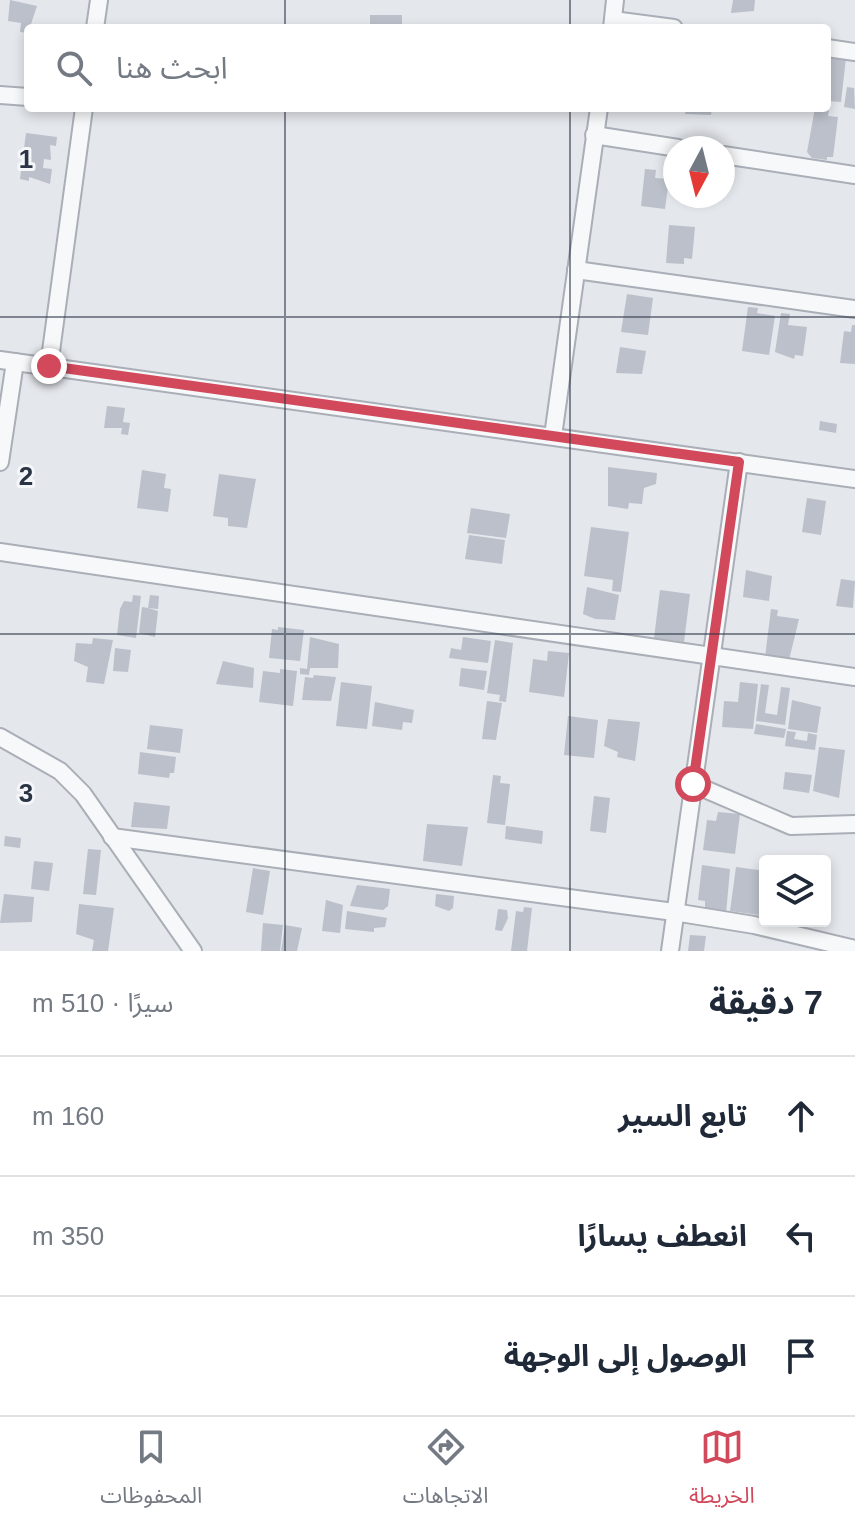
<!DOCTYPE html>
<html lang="ar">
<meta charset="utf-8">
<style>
body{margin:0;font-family:Arial,"Noto Sans Arabic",sans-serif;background:#f2f2f3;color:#1f2937;direction:rtl}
.controls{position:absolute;right:24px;bottom:24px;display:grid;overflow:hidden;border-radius:8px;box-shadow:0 4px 12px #0003}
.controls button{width:72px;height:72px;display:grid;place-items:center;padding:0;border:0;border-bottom:2px solid #e0e1e3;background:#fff;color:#1f2937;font:40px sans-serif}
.compass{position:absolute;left:663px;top:136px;width:72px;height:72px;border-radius:50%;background:#fff;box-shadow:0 4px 12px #0003;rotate:187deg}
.stop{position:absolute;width:24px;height:24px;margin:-18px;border:6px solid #d1495b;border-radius:50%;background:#fff}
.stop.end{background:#d1495b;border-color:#fff;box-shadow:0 2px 8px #0008}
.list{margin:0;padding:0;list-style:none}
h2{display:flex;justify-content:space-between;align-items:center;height:104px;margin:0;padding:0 32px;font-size:34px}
h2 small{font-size:26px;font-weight:400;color:#747a83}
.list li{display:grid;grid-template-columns:52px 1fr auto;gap:24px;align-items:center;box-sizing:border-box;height:120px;padding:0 32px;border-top:2px solid #e0e1e3}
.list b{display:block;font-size:30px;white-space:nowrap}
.list em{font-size:26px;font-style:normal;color:#747a83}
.icon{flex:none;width:44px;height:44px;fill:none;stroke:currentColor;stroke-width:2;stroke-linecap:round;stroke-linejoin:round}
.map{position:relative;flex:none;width:855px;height:951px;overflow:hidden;direction:ltr}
.search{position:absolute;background:#fff;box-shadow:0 4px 12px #0003;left:24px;right:24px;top:24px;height:88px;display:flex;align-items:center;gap:20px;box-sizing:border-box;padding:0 28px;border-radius:8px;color:#747a83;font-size:30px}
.sheet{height:464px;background:#fff}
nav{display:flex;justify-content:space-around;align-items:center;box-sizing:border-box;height:112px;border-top:2px solid #e0e1e3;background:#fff;font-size:22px;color:#747a83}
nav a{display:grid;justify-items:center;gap:4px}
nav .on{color:#d1495b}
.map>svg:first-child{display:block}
</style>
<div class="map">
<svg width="855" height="951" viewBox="0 0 855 951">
<rect width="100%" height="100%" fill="#e4e7ec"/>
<!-- building -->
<g fill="#bbc0ca">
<path d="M10,0L37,6L28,33L20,32L21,23L8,21Z"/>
<path d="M733,0H755L754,11L731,13Z"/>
<rect x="370" y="15" width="32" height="10"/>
<path d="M827,56L846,58L841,102L827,101Z"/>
<path d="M847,87L854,88L855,109L844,107Z"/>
<path d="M686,108H712L711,115L685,114Z"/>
<path d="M815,108L829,109L828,116L838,117L833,157H827V160L812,158L807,152Z"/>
<path d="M26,133L57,137L56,146L50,145L51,160L44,159L43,168L52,169L50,184L29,177V181L20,179Z"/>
<path d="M645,169L656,170L655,178L669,179L665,209L641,206Z"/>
<path d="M669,225L695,227L692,259L684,258V264L666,263Z"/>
<path d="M627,294L653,298L648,335L621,332Z"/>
<path d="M748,307L758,308L757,313L775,316L769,355L742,351Z"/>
<path d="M781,313L790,314L788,325L807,327L803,356L795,355L794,359L775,352Z"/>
<path d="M852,325H855V364L840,363L844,331L851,332Z"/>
<path d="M620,347L646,351L642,374L616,373Z"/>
<path d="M107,406L125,408L123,422L130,423L128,435L121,434L122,428H104Z"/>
<path d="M820,421L837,424L836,433L819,430Z"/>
<path d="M608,467L657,473L656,484L644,488L642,504L629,503L628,509L608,506Z"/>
<path d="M142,470L166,474L164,488L171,489L168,512L137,508Z"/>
<path d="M219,474L256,479L247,528L228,526V518L213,516Z"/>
<path d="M807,498L826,501L821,535L802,532Z"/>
<path d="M471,508L510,514L506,538L467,533Z"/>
<path d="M591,527L629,532L621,592L612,591L613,580L584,576Z"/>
<path d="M469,535L505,540L502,564L465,559Z"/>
<path d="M746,570L772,576L769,601L743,597Z"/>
<path d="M841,579L855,581L853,608L836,606Z"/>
<path d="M587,587L619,595L615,620L595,619L583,614Z"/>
<path d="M660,590L690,594L684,642L654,638Z"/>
<path d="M133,595L141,596L136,638L117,635L120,609L124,601L132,602Z"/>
<path d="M150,595L159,596L158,609L148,608L158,611L155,637L139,633L142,607L148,608Z"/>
<path d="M771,609L778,610L777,616L799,619L789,660L765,657Z"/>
<path d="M278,627L304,630L300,661L269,658L272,629L278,630Z"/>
<path d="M310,637L339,644L338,668H310L309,675L300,674V668L307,669Z"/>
<path d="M463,637L491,641L488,663L449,658L451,648L461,650Z"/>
<path d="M93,638L113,640L104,684L86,682L88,667L74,661L76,643L92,644Z"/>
<path d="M495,640L513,643L506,702L499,701L500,695L487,693Z"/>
<path d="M115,648L131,650L128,672L113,671Z"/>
<path d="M548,651L569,653L564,697L529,692L533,659L547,661Z"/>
<path d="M223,661L254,668L253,688L216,684Z"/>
<path d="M461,668L487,671L484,690L459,686Z"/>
<path d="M280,669L297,671L293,706L259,702L263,671L280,673Z"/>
<path d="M314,675L336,677L331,701L302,700L305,677L313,678Z"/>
<path d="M341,682L372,686L367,729L336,726Z"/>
<path d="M740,682L758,684L753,729L722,727L724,701L738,702Z"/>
<path d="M761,684L769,685L765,713L777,715L781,687L790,688L785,725L756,721Z"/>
<path d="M792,700L821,707L817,733L788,729Z"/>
<path d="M487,701L502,703L496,740L482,739Z"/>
<path d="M375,702L414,710L412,723L403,722L402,730L372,726Z"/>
<path d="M568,716L598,720L594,758L564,755Z"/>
<path d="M608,719L640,722L635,761L617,757L618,752L604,746Z"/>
<path d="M756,724L786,729L784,738L754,734Z"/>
<path d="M150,725L183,729L180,753L147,749Z"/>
<path d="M787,731L796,732L794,739L807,741L808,733L817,735L815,750L785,746Z"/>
<path d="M819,747L845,750L839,798L813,791Z"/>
<path d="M140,752L176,757L174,773H170L169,778L138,774Z"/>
<path d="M785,772L812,775L809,793L783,789Z"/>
<path d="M493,775L501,776L500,783L510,784L505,825L487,823Z"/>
<path d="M594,796L610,798L606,833L590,831Z"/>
<path d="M134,802L170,806L167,829L131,827Z"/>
<path d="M718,812L740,814L735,854L703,850L707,820L716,821Z"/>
<path d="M427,824L468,827L462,866L423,861Z"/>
<path d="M506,826L543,831L542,844L505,839Z"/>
<path d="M5,836L21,838L20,848L4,846Z"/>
<path d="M88,849L101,850L96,895L83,894Z"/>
<path d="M34,861L53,863L49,891L31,889Z"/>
<path d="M702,865L730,869L726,914L705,908V901L698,900Z"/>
<path d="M736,867L765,871L759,915L730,911Z"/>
<path d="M253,868L270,871L263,915L246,912Z"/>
<path d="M357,885L390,889L388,906L383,910L350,906Z"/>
<path d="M4,894L34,897L32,922L0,923Z"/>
<path d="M436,894L454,896L453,908L449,911L435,906Z"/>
<path d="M326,900L343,905L340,933L322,931Z"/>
<path d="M79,904L114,908L108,951H92L94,940L76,934Z"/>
<path d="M524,907L532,908L527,951H511L516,911L523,912Z"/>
<path d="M498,909L507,910L508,918L502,931L495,930Z"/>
<path d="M347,911L387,918L385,927L374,928V932L345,929Z"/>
<path d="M263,923L283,925L280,951H261Z"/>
<path d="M285,925L302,928L297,951H281Z"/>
<path d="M690,935L706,936L704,951H688Z"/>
</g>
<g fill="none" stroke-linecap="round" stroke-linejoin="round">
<!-- minor casing -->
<g stroke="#a9aeb7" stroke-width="20">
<g id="minor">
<path d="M613,20L674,28"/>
<path d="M95,28L99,0"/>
<path d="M612,28L615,0"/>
<path d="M827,48L855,52"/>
<path d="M0,95L28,97"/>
<path d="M594,135L678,148"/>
<path d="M723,155L855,175"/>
<path d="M576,270L855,309"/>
<path d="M0,360L855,479"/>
<path d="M49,366L84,108"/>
<path d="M553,436L599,108"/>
<path d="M0,462L15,362"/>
<path d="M0,552L855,677"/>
<path d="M0,737L60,771L83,794L193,951"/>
<path d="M693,784L791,826L855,824"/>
<path d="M112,837L674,912L754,925L855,949"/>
<path d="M670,951L739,462"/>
</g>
</g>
<!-- minor -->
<use href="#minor" stroke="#f7f8fa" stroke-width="16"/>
</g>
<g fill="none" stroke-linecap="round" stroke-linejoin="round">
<!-- route -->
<path stroke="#d1495b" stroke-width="10" d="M49,366L739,462L693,784"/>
</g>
<!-- grid -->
<path fill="none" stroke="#2b3445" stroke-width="2" stroke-opacity="0.55" d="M285,0V28M570,0V28M285,108V951M570,108V951M0,317H855M0,634H855"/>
<g font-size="26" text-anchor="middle" font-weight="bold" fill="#2b3445" stroke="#f4f6f9" stroke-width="6" stroke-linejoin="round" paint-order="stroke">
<text x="26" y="168">1</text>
<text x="26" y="485">2</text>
<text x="26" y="802">3</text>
</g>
</svg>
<div class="controls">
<button><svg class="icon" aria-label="layers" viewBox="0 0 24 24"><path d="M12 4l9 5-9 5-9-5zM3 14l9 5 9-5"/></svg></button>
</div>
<svg class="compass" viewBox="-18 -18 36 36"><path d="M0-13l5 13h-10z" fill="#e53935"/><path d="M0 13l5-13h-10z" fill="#747a83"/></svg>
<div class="stop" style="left:693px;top:784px"></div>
<div class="stop end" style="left:49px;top:366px"></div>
<div class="search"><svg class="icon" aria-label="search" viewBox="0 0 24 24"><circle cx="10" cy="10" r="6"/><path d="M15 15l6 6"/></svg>ابحث هنا</div>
</div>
<section class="sheet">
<h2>7 دقيقة<small>سيرًا · 510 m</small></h2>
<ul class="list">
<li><svg class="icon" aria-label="ahead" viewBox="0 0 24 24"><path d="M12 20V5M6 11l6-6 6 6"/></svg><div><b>تابع السير</b></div><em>160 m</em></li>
<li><svg class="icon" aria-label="left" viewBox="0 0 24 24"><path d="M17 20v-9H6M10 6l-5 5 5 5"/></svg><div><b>انعطف يسارًا</b></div><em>350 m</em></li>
<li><svg class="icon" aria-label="arrive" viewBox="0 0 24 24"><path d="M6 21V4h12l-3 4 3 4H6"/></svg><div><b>الوصول إلى الوجهة</b></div></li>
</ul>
</section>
<nav>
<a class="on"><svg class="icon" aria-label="map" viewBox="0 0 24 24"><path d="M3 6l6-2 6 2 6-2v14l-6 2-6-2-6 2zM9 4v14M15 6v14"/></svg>الخريطة</a>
<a><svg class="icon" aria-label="directions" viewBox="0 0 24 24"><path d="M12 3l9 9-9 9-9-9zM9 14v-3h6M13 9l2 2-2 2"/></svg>الاتجاهات</a>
<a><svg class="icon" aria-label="saved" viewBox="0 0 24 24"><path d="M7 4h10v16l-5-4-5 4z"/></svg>المحفوظات</a>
</nav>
